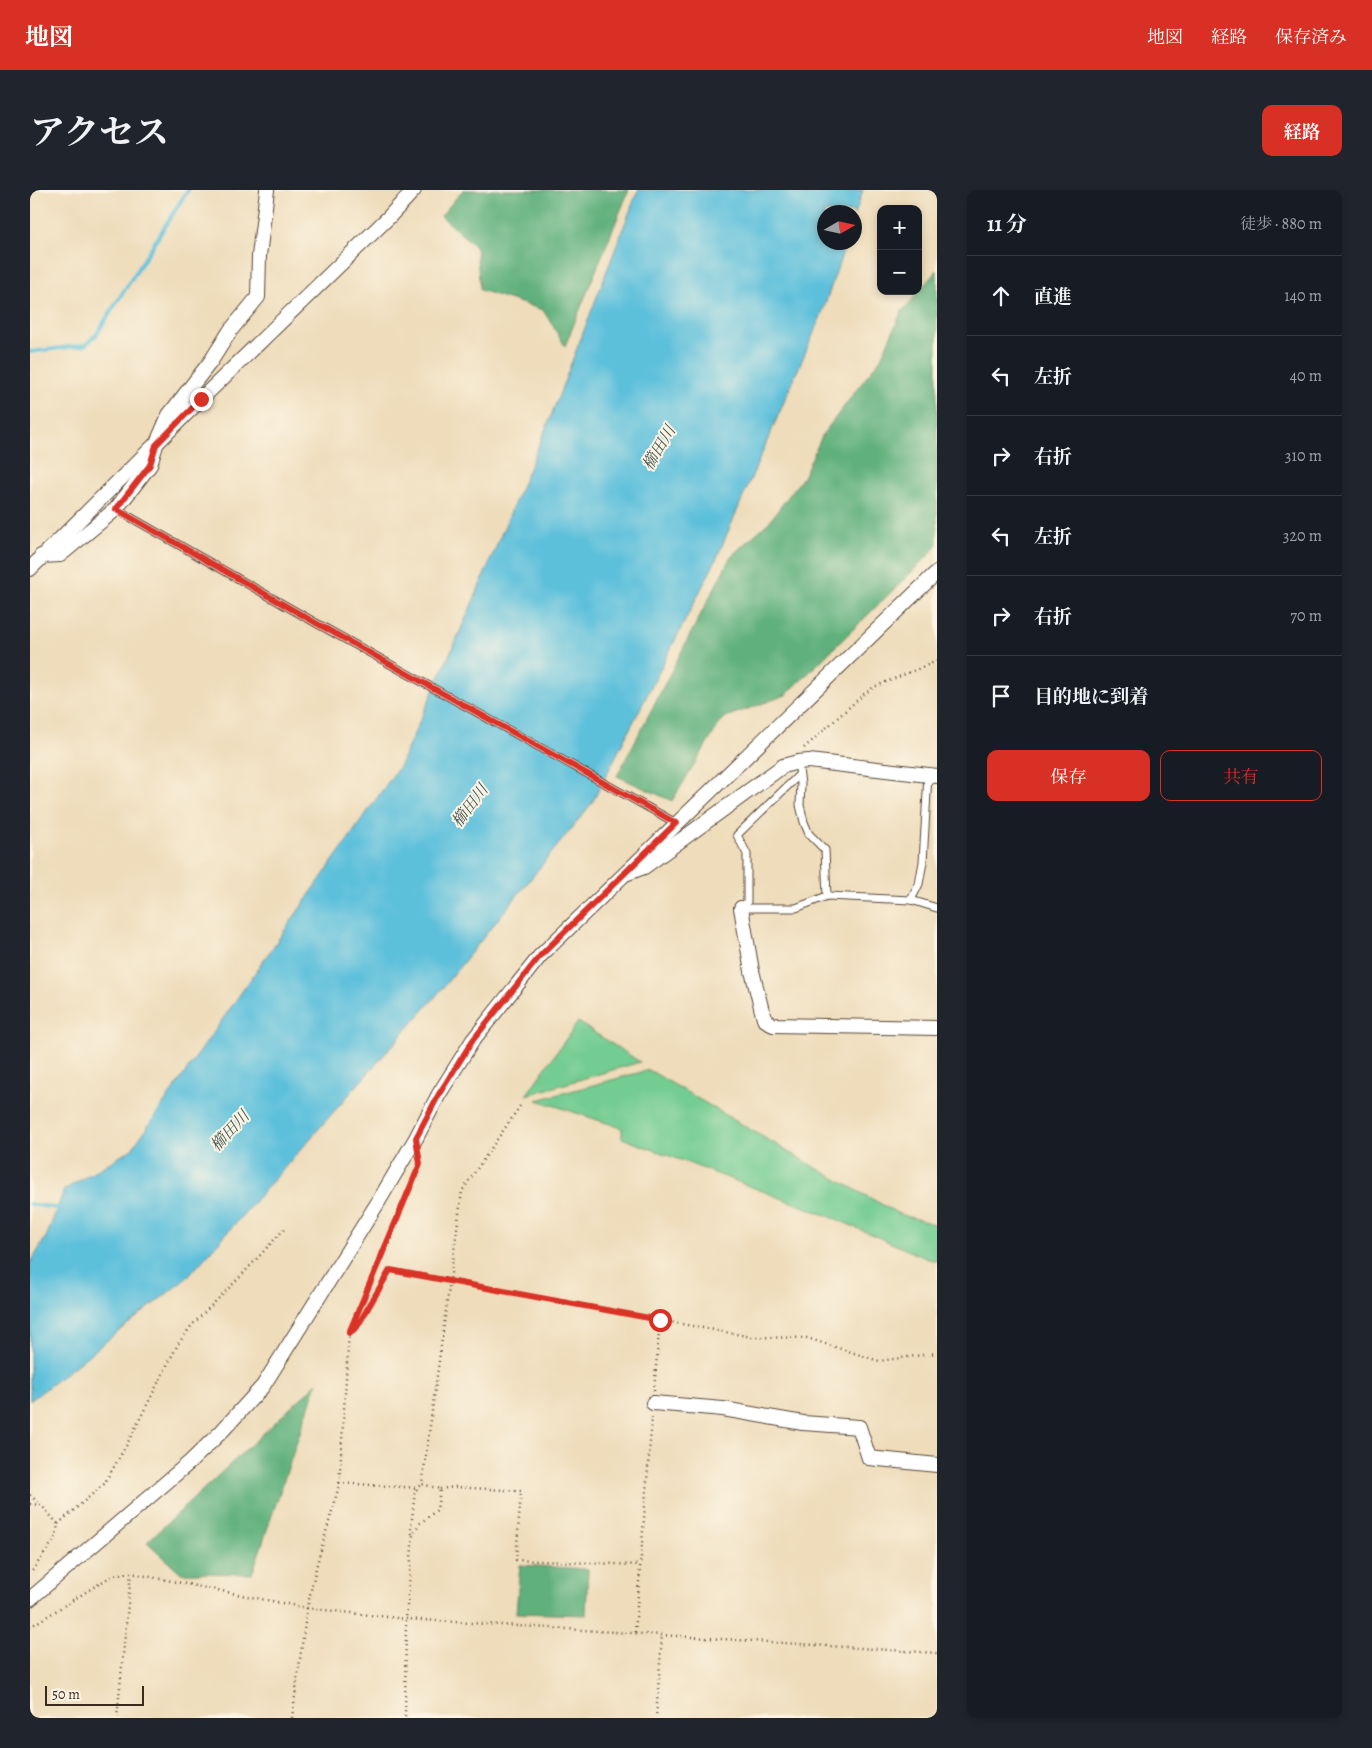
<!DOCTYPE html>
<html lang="ja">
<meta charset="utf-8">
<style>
body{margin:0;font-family:Alegreya,"Noto Serif JP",serif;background:#20242c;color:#f1f3f6}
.controls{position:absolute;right:15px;top:15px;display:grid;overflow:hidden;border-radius:10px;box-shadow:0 2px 8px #0003}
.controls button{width:45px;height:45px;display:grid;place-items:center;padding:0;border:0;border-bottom:1px solid #363941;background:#171b24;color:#f1f3f6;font:25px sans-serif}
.compass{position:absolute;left:787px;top:15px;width:45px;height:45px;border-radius:50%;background:#171b24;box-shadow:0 2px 8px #0003;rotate:81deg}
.scale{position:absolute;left:15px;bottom:12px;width:99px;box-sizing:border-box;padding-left:5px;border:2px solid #3b2a1e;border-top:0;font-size:14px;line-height:18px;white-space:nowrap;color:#3b2a1e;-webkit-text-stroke:4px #fcf5e5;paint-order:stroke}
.stop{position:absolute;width:15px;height:15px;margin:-11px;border:4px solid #d93025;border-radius:50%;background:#fff}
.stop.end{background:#d93025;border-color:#fff;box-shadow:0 1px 5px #0008}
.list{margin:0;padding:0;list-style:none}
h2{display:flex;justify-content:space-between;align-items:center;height:65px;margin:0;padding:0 20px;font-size:21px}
h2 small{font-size:16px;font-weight:400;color:#9ea1a6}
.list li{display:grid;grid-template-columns:32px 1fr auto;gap:15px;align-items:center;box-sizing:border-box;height:80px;padding:0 20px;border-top:1px solid #363941}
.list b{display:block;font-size:19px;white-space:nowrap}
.list em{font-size:16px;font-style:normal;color:#9ea1a6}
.actions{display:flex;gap:10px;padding:15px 20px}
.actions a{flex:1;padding:11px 0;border:1px solid #d93025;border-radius:10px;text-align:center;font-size:18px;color:#d93025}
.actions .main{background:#d93025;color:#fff}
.icon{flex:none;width:28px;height:28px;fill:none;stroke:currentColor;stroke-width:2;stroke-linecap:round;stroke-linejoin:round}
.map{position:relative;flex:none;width:907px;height:1528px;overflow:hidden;border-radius:10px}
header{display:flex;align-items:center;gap:30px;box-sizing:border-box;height:70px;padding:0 25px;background:#d93025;color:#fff}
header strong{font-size:24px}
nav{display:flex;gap:28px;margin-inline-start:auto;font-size:18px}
.intro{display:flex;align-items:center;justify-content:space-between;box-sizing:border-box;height:120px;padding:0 30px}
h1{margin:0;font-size:35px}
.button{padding:12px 22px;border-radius:10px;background:#d93025;color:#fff;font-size:18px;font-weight:700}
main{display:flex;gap:30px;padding:0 30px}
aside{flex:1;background:#171b24;border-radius:10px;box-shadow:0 2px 8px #0003}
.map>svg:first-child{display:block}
</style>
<header>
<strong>地図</strong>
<nav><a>地図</a><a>経路</a><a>保存済み</a></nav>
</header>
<div class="intro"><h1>アクセス</h1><a class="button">経路</a></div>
<main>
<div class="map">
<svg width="907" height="1528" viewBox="0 0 907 1528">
<rect width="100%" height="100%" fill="#fcf5e5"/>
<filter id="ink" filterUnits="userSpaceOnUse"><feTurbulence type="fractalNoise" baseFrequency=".02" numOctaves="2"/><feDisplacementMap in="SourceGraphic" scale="10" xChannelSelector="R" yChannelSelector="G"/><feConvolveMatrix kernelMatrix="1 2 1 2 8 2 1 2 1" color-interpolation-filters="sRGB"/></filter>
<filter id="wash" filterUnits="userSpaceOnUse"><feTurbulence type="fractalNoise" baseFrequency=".0096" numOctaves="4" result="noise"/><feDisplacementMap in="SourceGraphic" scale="20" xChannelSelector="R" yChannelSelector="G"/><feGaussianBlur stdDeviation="1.12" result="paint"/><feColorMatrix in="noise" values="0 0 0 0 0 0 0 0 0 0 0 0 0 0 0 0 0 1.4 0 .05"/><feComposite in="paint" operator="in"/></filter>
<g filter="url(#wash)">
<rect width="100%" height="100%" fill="#eedcba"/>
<!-- green -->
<g fill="#73cc92" stroke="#577b58">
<path d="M548,832L610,872L497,905V904Z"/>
<path d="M619,880L781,975L869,1024L907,1035V1071L898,1069L806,1029L592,948V938L507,910Z"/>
</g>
<!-- forest -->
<g fill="#5eb07c" stroke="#4c6d4d">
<path d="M433,0H599L535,156L513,120L450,100L446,57L411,26Z"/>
<path d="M907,80V355L897,367L756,505L693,528L642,611L587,586L701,366L739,332L773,287L793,244L851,168L871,123Z"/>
<path d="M287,1193L222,1384L151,1383L117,1352Z"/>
<path d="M490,1375L558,1379L556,1425L486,1423Z"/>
</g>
<!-- water -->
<path fill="#5dc0db" stroke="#4c757c" d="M608,0H833L825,25L824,22H794V52L816,53L791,126L685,372L562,613L406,806L158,1087L0,1211V1074L17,1045L34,1000L102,959L370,575L439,421L519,231Z"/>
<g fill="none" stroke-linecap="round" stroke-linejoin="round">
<!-- stream -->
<g stroke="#5dc0db" stroke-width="4">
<path d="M0,162L55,155L66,145L158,0"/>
<path d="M0,1014L32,1019"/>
</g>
</g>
</g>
<g filter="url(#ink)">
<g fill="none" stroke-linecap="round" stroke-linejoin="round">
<!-- lane casing -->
<g stroke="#564535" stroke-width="9">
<g id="lane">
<path d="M86,319L286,433L646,633"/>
<path d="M768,572L771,594L770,615L774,632L779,644L795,660L797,706L881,710L907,718"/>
<path d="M881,710L889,694L893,672L898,585"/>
<path d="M711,718L717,712V664L707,645L769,585"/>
<path d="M711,718H766L797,706"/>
</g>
</g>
<!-- street casing -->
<g stroke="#564535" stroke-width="16">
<g id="street">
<path d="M11,366L30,365L86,319L120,275L126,255L139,225L181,171L200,141L228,107L229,66L237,0"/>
<path d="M0,379L171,209L358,28L384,0"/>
<path d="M598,683L614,677L753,576L768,572L779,571L907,586"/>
<path d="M711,718L722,781L734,829L743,835L907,838"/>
<path d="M623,1213L693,1219L773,1233L829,1237L839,1268L907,1275"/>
<path d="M0,1409L160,1272L192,1241L233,1196L347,1014L386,948L409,904L443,850L510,766L907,382"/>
</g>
</g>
<!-- path -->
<g stroke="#564535" stroke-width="2.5" stroke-dasharray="1 4" stroke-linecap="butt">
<path d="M774,558L834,504L844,497L907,471"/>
<path d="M490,916L432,1001L420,1091L722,1147L777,1148L849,1171L907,1163"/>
<path d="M320,1142L327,1137L360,1081L420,1091L392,1294L410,1299L407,1320L389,1334L383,1345L376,1429L375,1528"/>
<path d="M624,1201L630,1130"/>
<path d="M309,1293L389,1298"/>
<path d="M410,1299L425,1297L491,1301L486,1370L610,1375"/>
<path d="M0,1305L10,1314"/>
<path d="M0,1314L11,1315L28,1334L26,1347L0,1384"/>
<path d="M28,1334L74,1294L96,1256L148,1154L162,1135L210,1087L256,1037"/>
<path d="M382,1344L381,1338L385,1301L392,1294"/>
<path d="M0,1437L83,1385L101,1383L277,1418L376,1429L632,1445L626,1528"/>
<path d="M605,1442L622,1227"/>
<path d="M631,1445L907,1463"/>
<path d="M87,1528L101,1383"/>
<path d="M262,1528L277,1418L287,1374L309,1296L319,1143L390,974L389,969"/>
</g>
<!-- lane -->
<use href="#lane" stroke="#fff" stroke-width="7"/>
<!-- street -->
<use href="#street" stroke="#fff" stroke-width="14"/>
</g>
</g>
<g fill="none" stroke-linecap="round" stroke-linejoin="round" filter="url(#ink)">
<!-- route -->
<path stroke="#d93025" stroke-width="6" d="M171,209L126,255L120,275L86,319L286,433L646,633L510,766L443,850L409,904L386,948L390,974L319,1143L327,1137L360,1080L630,1130"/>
</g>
<g text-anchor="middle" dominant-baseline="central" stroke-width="4" stroke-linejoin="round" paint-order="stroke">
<!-- water labels -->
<g font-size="16" font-style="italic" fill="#455757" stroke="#fcf5e5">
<text transform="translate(629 258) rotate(-59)">櫛田川</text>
<text transform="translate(440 616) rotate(-53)">櫛田川</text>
<text transform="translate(200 941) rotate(-47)">櫛田川</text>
</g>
</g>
</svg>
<div class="controls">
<button>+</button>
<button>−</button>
</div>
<svg class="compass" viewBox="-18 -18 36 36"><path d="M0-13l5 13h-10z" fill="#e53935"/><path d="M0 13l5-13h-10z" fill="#9ea1a6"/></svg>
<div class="scale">50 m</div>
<div class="stop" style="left:630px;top:1130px"></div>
<div class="stop end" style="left:171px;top:209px"></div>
</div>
<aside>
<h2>11 分<small>徒歩 · 880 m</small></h2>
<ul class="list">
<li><svg class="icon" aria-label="ahead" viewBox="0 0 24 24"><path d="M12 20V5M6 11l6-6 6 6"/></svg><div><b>直進</b></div><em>140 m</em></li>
<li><svg class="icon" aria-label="left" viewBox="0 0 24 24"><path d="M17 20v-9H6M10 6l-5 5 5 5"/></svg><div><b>左折</b></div><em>40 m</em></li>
<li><svg class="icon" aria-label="right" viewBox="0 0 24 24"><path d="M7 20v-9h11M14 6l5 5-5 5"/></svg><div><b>右折</b></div><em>310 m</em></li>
<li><svg class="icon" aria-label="left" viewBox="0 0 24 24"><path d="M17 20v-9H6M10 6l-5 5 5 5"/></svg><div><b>左折</b></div><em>320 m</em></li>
<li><svg class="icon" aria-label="right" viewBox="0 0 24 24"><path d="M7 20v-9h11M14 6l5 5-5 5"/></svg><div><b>右折</b></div><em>70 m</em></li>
<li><svg class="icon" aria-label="arrive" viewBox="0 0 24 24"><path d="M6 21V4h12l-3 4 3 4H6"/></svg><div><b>目的地に到着</b></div></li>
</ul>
<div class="actions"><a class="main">保存</a><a>共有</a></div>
</aside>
</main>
